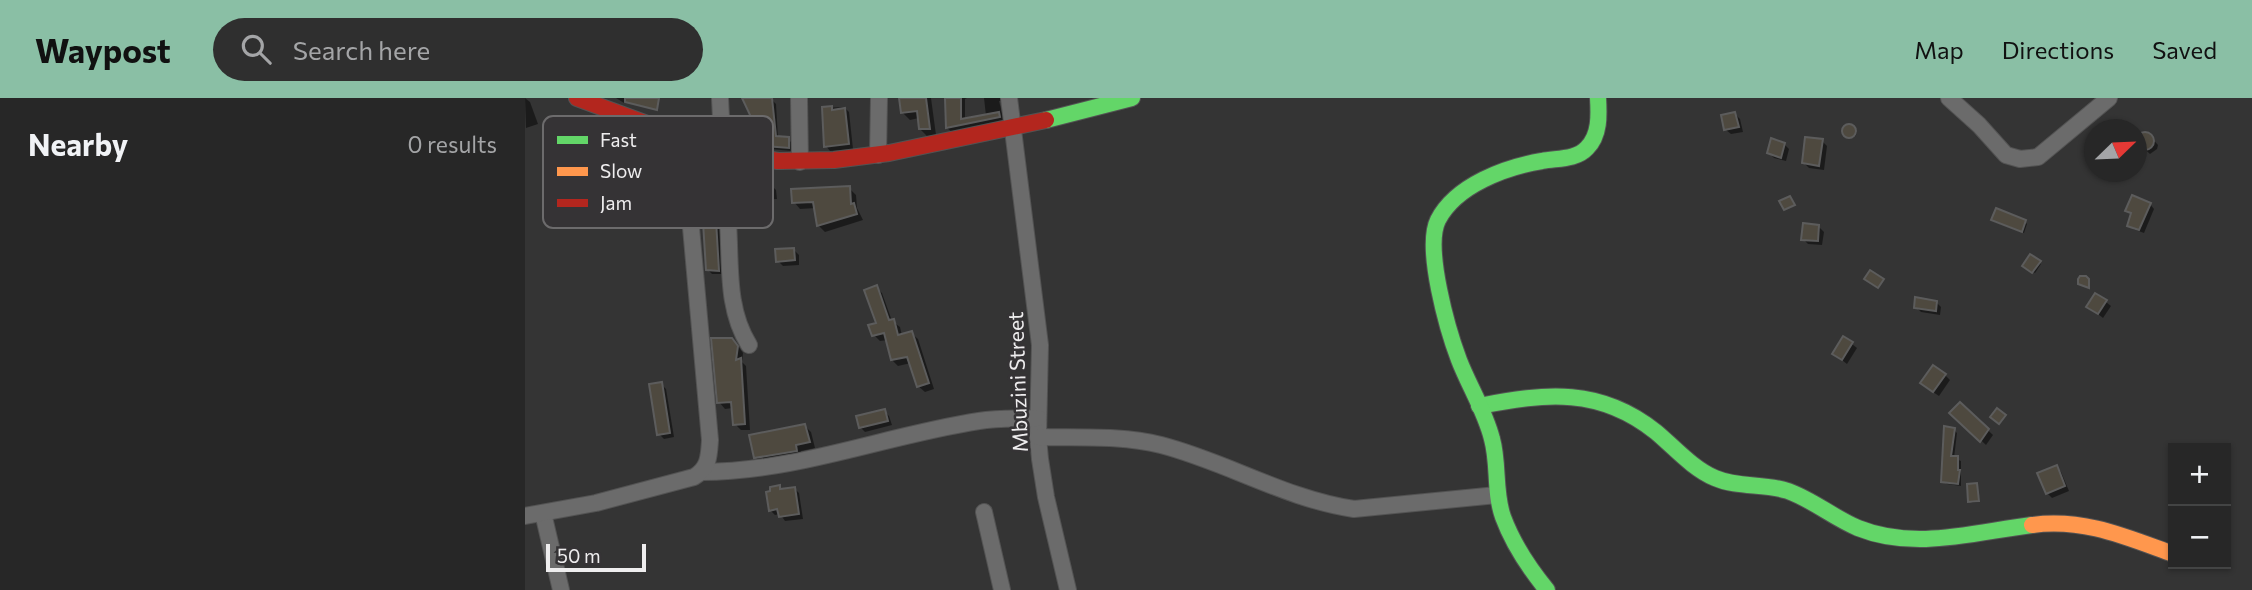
<!DOCTYPE html>
<meta charset="utf-8">
<style>
body{margin:0;font-family:Commissioner,sans-serif;background:#2f2f2f;color:#f1f3f6}
.controls{position:absolute;right:21px;bottom:21px;display:grid;overflow:hidden;border-radius:0px;box-shadow:0 2px 5px #0004}
.controls button{width:63px;height:63px;display:grid;place-items:center;padding:0;border:0;border-bottom:2px solid #434444;background:#272727;color:#f1f3f6;font:35px sans-serif}
.compass{position:absolute;left:1559px;top:21px;width:63px;height:63px;border-radius:50%;background:#272727;box-shadow:0 2px 5px #0004;rotate:67deg}
.scale{position:absolute;left:21px;bottom:18px;width:100px;box-sizing:border-box;padding-left:7px;border:4px solid #eeedee;border-top:0;font-size:19px;line-height:24px;white-space:nowrap;color:#eeedee;-webkit-text-stroke:5px #353335;paint-order:stroke}
.list{margin:0;padding:0;list-style:none}
h2{display:flex;justify-content:space-between;align-items:center;height:91px;margin:0;padding:0 28px;font-size:30px}
h2 small{font-size:23px;font-weight:400;color:#a4a5a7}
.icon{flex:none;width:38px;height:38px;fill:none;stroke:currentColor;stroke-width:2;stroke-linecap:round;stroke-linejoin:round}
.map{position:relative;flex:none;width:1727px;height:492px;overflow:hidden}
header{display:flex;align-items:center;gap:42px;box-sizing:border-box;height:98px;padding:0 35px;background:#8abfa5;color:#111}
header strong{font-size:33px}
nav{display:flex;gap:38px;margin-inline-start:auto;font-size:24px}
.search{width:490px;height:63px;background:#2f2f2f;display:flex;align-items:center;gap:18px;box-sizing:border-box;padding:0 24px;border-radius:38px;color:#a4a5a7;font-size:26px}
main{display:flex}
aside{flex:1;background:#272727}
.map>svg:first-child{display:block}
</style>
<header>
<strong>Waypost</strong>
<div class="search"><svg class="icon" aria-label="search" viewBox="0 0 24 24"><circle cx="10" cy="10" r="6"/><path d="M15 15l6 6"/></svg>Search here</div>
<nav><a>Map</a><a>Directions</a><a>Saved</a></nav>
</header>
<main>
<aside>
<h2>Nearby<small>0 results</small></h2>
<ul class="list">
</ul>
</aside>
<div class="map">
<svg width="1727" height="492" viewBox="0 0 1727 492">
<rect width="100%" height="100%" fill="#343434"/>
<!-- shadow -->
<g fill="#0007">
<path d="M0,0L5,4L13,26L1,30Z"/>
<path d="M91,0H110V3L99,5Z"/>
<path d="M219,0L247,2L251,6L253,40L263,41L267,45V53L245,51L241,47L242,39L226,40L222,36L228,20Z"/>
<path d="M376,0H406L411,37L402,38L395,31L394,20L385,22L378,15Z"/>
<path d="M422,0H442L440,1V22L461,18L459,0H477V3H474L479,23L427,34L422,30Z"/>
<path d="M319,9L324,14L328,51L305,53L301,48L298,10Z"/>
<path d="M1210,16L1215,21L1218,34L1206,36L1201,32Z"/>
<circle cx="1326" cy="34" r="6"/>
<path d="M1617,36L1624,37L1633,47L1632,51L1625,56L1614,46V39Z"/>
<path d="M1297,43L1302,48L1299,72L1284,70L1279,65Z"/>
<path d="M1259,46L1264,51L1261,63L1249,60L1244,55Z"/>
<path d="M246,87L251,92L252,101L226,102L221,97Z"/>
<path d="M324,90L331,97L332,110L338,122L300,134L293,127L291,110L275,111L269,104Z"/>
<path d="M1625,106L1629,111L1619,135L1608,131L1604,127L1606,116L1602,112Z"/>
<path d="M1472,112L1500,124L1502,126L1499,135L1470,124L1468,122Z"/>
<path d="M190,124L195,129L197,176H187L182,171Z"/>
<path d="M1294,129L1299,134L1297,147L1283,146L1278,141Z"/>
<path d="M269,152L274,157V167L258,168L253,163Z"/>
<path d="M1514,164L1516,166L1510,175L1502,170Z"/>
<path d="M351,189L357,195L367,223L375,229L377,238L386,235L393,241L409,291L400,294L393,288L386,265L373,268L367,262L363,242L355,243L349,237L353,227Z"/>
<path d="M1411,204L1416,209L1415,217L1396,214L1391,209Z"/>
<path d="M1581,204L1586,208L1578,220L1564,209Z"/>
<path d="M1327,246L1332,250L1322,266L1309,256Z"/>
<path d="M213,248L218,255L217,264L221,268L225,332H216L210,326L208,310L200,311L194,304Z"/>
<path d="M1420,277L1425,282L1414,298L1402,290Z"/>
<path d="M136,286L141,291L149,339L139,341L134,336Z"/>
<path d="M1435,306L1468,337L1461,347L1427,315Z"/>
<path d="M359,313L364,318L367,327L340,334L335,329Z"/>
<path d="M279,327L286,334L290,350L276,353L277,359L237,365L230,359Z"/>
<path d="M1429,332L1432,335L1429,360L1436,363V388L1422,386L1418,383Z"/>
<path d="M1532,369L1536,374L1544,393L1527,400L1522,395Z"/>
<path d="M1452,387L1455,404L1447,405L1445,403Z"/>
<path d="M254,389L257,392L269,390L274,395L278,421L260,423L255,416L250,417L245,412Z"/>
</g>
<!-- building -->
<g fill="#4e493f" stroke="#5c5c5c" stroke-width="2">
<path d="M100,0H134L132,12L100,4Z"/>
<path d="M217,0H247L251,38L264,39V50L240,48L241,36L221,37L220,19H226Z"/>
<path d="M374,0H401L405,31H394L392,13L376,15Z"/>
<path d="M420,0H436V21L474,14L475,19L421,30Z"/>
<path d="M307,8V12L320,10L324,46L299,49L297,9Z"/>
<path d="M1210,14L1214,29L1199,32L1196,17Z"/>
<circle cx="1324" cy="33" r="7"/>
<circle cx="1620" cy="43" r="9"/>
<path d="M1280,39L1298,41L1294,68L1277,65Z"/>
<path d="M1246,40L1260,45L1256,60L1242,55Z"/>
<path d="M325,88L326,106L329,105L332,116L292,128L288,104L267,105L266,91Z"/>
<path d="M1607,97L1626,105L1614,132L1602,128L1606,115L1600,113Z"/>
<path d="M1265,98L1270,107L1259,112L1254,103Z"/>
<path d="M1471,110L1501,122L1497,134L1466,122Z"/>
<path d="M191,122L194,173L181,172L178,124Z"/>
<path d="M1278,125L1294,127L1293,143L1276,142Z"/>
<path d="M269,150L270,162L251,164L250,151Z"/>
<path d="M1505,156L1516,163L1507,175L1497,168Z"/>
<path d="M1345,172L1359,181L1353,190L1339,181Z"/>
<path d="M1555,178H1561L1564,181V190L1553,186V181Z"/>
<path d="M352,187L364,222L369,221L373,237L387,233L404,285L392,289L382,259L366,262L359,235L347,238L343,227L351,225L339,192Z"/>
<path d="M1570,195L1582,202L1573,216L1561,209Z"/>
<path d="M1390,199L1412,203L1411,213L1389,210Z"/>
<path d="M1318,238L1328,244L1317,262L1307,256Z"/>
<path d="M186,240H207L213,248L211,262L216,260L220,326L208,327L206,304L192,305Z"/>
<path d="M1408,267L1421,276L1408,294L1395,285Z"/>
<path d="M137,284L145,335L132,337L124,286Z"/>
<path d="M1435,304L1464,331L1455,344L1424,315Z"/>
<path d="M1472,310L1481,317L1474,326L1465,319Z"/>
<path d="M360,311L363,323L334,330L331,318Z"/>
<path d="M280,326L285,344L271,347L272,353L229,360L224,337Z"/>
<path d="M1419,328L1430,330L1426,358H1433V372H1435L1433,386L1416,384Z"/>
<path d="M1532,367L1540,388L1521,396L1512,375Z"/>
<path d="M1452,385L1454,403L1443,404L1442,386Z"/>
<path d="M255,387V391L270,389L274,416L254,419L252,411L244,413L241,394L245,393V389Z"/>
</g>
<g fill="none" stroke-linecap="round" stroke-linejoin="round">
<!-- street casing -->
<g stroke="#535353" stroke-width="18">
<g id="street">
<path d="M195,0C197,42 200,84 203,125C206,167 201,210 224,247"/>
<path d="M274,0L275,64"/>
<path d="M484,0L515,247L513,339L515,361L521,399L543,492"/>
<path d="M1424,0L1454,27L1481,57L1495,61L1513,59L1584,0"/>
<path d="M353,57L354,0"/>
<path d="M513,339C553,340 596,337 636,347C702,364 761,401 829,411L972,397"/>
<path d="M177,374C271,374 362,337 454,323C473,320 493,321 513,320"/>
<path d="M459,414L477,492"/>
<path d="M18,415L36,492"/>
<path d="M0,418L71,405L169,379C184,370 184,358 185,342L158,40"/>
</g>
</g>
<!-- fast casing -->
<g stroke="#535353" stroke-width="18">
<g id="fast">
<path d="M521,22L607,0"/>
<path d="M954,308C1021,295 1075,289 1131,334C1149,349 1168,371 1190,380C1213,390 1239,385 1263,393C1288,402 1309,420 1333,430C1390,453 1450,434 1507,427"/>
<path d="M1022,492C1004,470 988,446 978,419C969,394 974,366 967,341C960,313 944,288 934,262C923,233 899,150 913,122C931,87 981,69 1017,63C1032,60 1051,62 1062,50C1075,37 1074,17 1073,0"/>
</g>
</g>
<!-- slow casing -->
<g stroke="#535353" stroke-width="18">
<path id="slow" d="M1507,427C1559,420 1601,439 1648,456"/>
</g>
<!-- jam casing -->
<g stroke="#535353" stroke-width="18">
<path id="jam" d="M52,0L198,54L253,63L309,62L364,55L521,22"/>
</g>
<!-- street -->
<use href="#street" stroke="#6b6b6b" stroke-width="16"/>
<!-- fast -->
<use href="#fast" stroke="#63d668" stroke-width="16"/>
<!-- slow -->
<use href="#slow" stroke="#ff974d" stroke-width="16"/>
<!-- jam -->
<use href="#jam" stroke="#b3261e" stroke-width="16"/>
</g>
<g text-anchor="middle" dominant-baseline="central" stroke-width="5" stroke-linejoin="round" paint-order="stroke">
<!-- street labels -->
<g font-size="21" fill="#eeedee" stroke="#353335">
<text transform="translate(492 284) rotate(-92)">Mbuzini Street</text>
</g>
</g>
<!-- legend -->
<rect x="18" y="18" width="230" height="112" rx="10" fill="#353335" stroke="#6c6b6c" stroke-width="2"/>
<rect x="32" y="38" width="31" height="8" fill="#63d668"/>
<rect x="32" y="69" width="31" height="9" fill="#ff974d"/>
<rect x="32" y="101" width="31" height="8" fill="#b3261e"/>
<g font-size="19" fill="#eeedee">
<text x="75" y="49">Fast</text>
<text x="75" y="80">Slow</text>
<text x="75" y="112">Jam</text>
</g>
</svg>
<div class="controls">
<button>+</button>
<button>−</button>
</div>
<svg class="compass" viewBox="-18 -18 36 36"><path d="M0-13l5 13h-10z" fill="#e53935"/><path d="M0 13l5-13h-10z" fill="#a4a5a7"/></svg>
<div class="scale">50 m</div>
</div>
</main>
